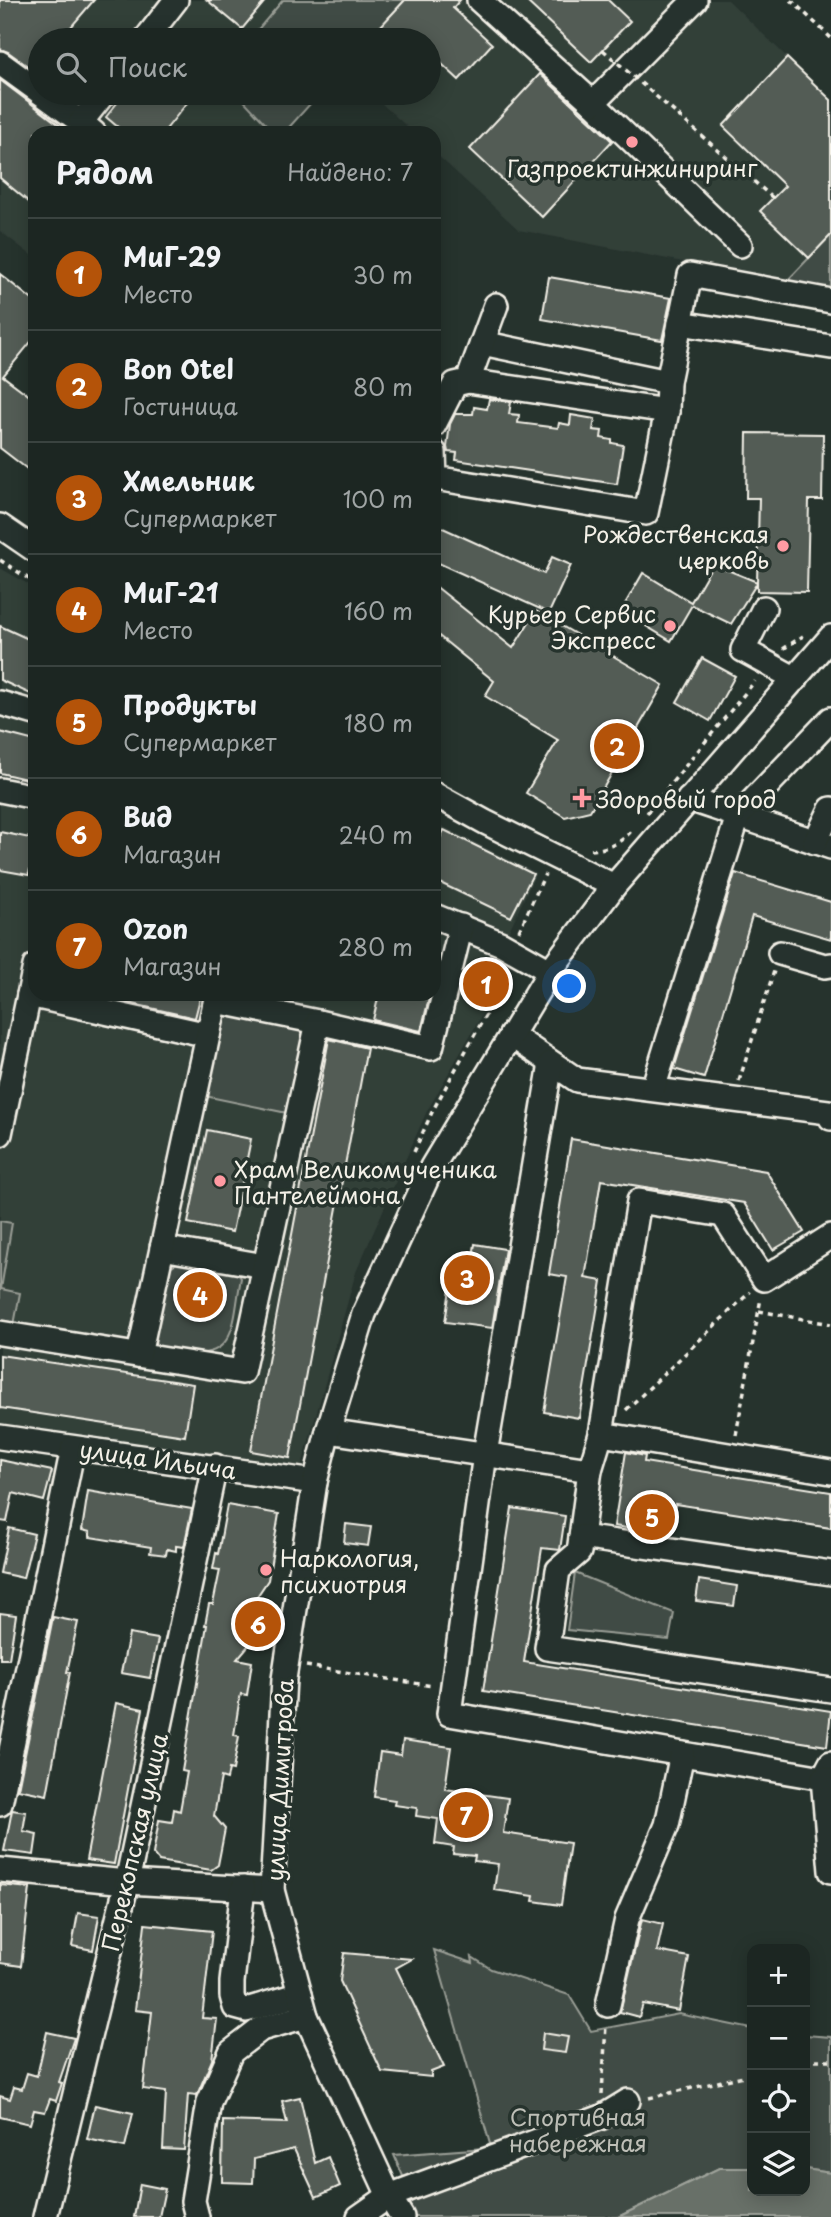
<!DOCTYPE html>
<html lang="ru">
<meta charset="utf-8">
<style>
body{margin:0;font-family:"Playpen Sans",sans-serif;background:#29322f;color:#f1f3f6}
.controls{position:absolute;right:21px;bottom:21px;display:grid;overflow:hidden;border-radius:14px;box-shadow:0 4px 18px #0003}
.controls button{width:63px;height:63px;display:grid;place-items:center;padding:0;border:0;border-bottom:2px solid #3a4340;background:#1c2622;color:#f1f3f6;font:35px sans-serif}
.you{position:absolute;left:570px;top:987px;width:24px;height:24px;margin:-18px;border:5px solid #fff;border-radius:50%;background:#1a73e8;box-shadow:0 0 0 10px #1a73e833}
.badge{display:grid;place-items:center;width:46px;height:46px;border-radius:50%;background:#b45309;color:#fff;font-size:23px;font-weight:700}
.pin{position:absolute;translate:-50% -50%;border:4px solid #fff;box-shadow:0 2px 7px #0006}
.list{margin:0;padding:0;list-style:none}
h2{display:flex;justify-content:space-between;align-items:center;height:91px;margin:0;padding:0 28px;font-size:30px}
h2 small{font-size:23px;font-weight:400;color:#a0a5a5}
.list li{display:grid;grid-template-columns:46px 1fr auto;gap:21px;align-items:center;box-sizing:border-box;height:112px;padding:0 28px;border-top:2px solid #3a4340}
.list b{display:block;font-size:26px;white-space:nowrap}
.list p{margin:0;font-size:23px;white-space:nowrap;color:#a0a5a5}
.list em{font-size:23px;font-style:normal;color:#a0a5a5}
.icon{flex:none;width:38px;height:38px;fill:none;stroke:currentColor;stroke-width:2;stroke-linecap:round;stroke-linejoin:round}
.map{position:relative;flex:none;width:831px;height:2217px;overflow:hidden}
.search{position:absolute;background:#1c2622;box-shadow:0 4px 18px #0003;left:28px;top:28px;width:413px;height:77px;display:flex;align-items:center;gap:18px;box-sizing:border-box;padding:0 24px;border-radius:38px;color:#a0a5a5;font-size:26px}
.panel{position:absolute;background:#1c2622;box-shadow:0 4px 18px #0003;left:28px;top:126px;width:413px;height:875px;border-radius:21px}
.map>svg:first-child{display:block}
</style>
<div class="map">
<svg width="831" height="2217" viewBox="0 0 831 2217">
<rect width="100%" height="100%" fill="#26332d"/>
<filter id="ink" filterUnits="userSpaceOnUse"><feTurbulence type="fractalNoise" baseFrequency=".0143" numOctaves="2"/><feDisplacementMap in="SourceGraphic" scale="14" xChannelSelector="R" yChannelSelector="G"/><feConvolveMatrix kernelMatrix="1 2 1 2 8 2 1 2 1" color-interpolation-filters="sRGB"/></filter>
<g filter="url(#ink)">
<!-- built -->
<g fill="#333f39">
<path d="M0,0H728L831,100V235L786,282L519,230L434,152V133H414L370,93H429V40H40V93H320L284,133H35V258L0,231Z"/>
<path d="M0,568L35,588V994H434V822L536,873L498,954L511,964L426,1113L356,1272L301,1469L0,1427Z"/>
</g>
<!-- green -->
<g fill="#414b45" stroke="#9a9e96" stroke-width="2">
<path d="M283,0H405L368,40H249Z"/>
<path d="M237,93H320L284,133H274Z"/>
<path d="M831,235V291L786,282Z"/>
<path d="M217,1011L304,1029L287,1113L200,1095Z"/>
<path d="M0,1221L12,1223L1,1289L20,1293L14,1325L0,1323Z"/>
<path d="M180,1261L236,1271L241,1278C233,1318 238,1360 186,1353C172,1351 163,1350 151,1341L167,1269Z"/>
<path d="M575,1573L674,1613L669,1640L567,1630Z"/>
<path d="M434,1950L473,1963L472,1957L491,1969L569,1995L591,2031L679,2014L752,2029V2168H719L618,2217H398L413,2200L394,2155L485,2148L490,2144Z"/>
<path d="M805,2035L831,2037V2173L805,2169Z"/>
</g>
<!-- water -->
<path fill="#676f68" stroke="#9fa39b" stroke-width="2" d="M719,2168H752V2191H805V2169L831,2173V2217H618Z"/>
<!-- building -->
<g fill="#525c55" stroke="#f4f1e8" stroke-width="2">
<path d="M0,0H94L60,40H40V75L8,52L0,49Z"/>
<path d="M207,0H266L242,29Z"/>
<path d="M405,0H460L453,8L492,44L459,80L429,52V40H368Z"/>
<path d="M525,0H608L630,21L591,62Z"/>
<path d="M787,58L831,100V235L809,258L760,211L785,186L723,126Z"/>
<path d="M540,74L612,141L542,217L470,149Z"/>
<path d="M0,80L70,133H35V207L0,178Z"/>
<path d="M125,93H195L163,133H125L106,117Z"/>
<path d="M0,274L35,302V337L3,376L35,400V475L0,448Z"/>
<path d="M549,277L671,298L662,340L542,319Z"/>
<path d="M489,399L511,402L509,414L519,415L518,423L558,428L559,423L570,425L571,415L595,419L593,430L602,431L601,438L612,440V443L623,445L617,484L456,460L457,453L448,452L447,447L450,424L455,414H473L474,407L487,409Z"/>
<path d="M747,433L823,434L822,500H809L807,592L757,591V583L731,624L692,605L671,641L621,611L643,573L691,602L713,564L757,582L759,498H746Z"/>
<path d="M434,524L544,574L552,557L571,565L549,613L434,561Z"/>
<path d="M434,585L513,648L536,611L663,685L590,811L565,817L526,793L558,740L485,696L494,681L434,632Z"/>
<path d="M0,626L35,642V696L0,680Z"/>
<path d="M702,658L735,676L710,721L677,702Z"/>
<path d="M0,732L35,741V781L0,773Z"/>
<path d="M444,830L533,874L511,917L434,880V850Z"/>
<path d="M0,832L35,839L29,875L0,870Z"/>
<path d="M735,873L831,902V939L752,916L704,1078L674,1069Z"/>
<path d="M102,994H201L195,1018L102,997Z"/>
<path d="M379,994H430L421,1031L373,1020Z"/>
<path d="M329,1039L367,1048L290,1458L251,1451Z"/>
<path d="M207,1130L251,1139L232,1232L188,1223Z"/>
<path d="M571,1139L766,1171L804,1232L773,1250L744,1203L601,1180L585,1278L602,1281L579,1418L544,1412L567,1277L549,1274Z"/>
<path d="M475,1244L505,1249L492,1328L445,1322L451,1283L460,1284L462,1268L471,1269Z"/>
<path d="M0,1355L193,1384L185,1436L0,1408Z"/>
<path d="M626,1452L645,1456L644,1462L831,1492V1528L675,1504L670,1535L614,1526Z"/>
<path d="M0,1460L52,1471L44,1501L13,1493L7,1522L0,1521Z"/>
<path d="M88,1491L192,1509L184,1547L176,1546V1551L167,1549L166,1555L150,1553L151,1547L90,1537V1532L82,1530Z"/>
<path d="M227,1505L279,1514L268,1580L254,1601L263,1615L260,1632L237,1659L252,1662L247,1695L241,1694L239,1703L234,1735L239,1736L233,1770L229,1769L227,1779L221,1777L214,1816L225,1829L218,1865L211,1870L159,1861L153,1854L159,1820L172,1822L174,1809L180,1811L187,1772L182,1771L207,1625H205L209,1604H213L220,1570L213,1569L216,1553L218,1554Z"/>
<path d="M512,1508L565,1516L560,1550L542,1548L524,1662L831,1711L827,1746L483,1691Z"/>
<path d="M346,1524L371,1527L368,1546L344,1543Z"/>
<path d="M9,1528L34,1534L23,1578L0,1573Z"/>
<path d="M699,1580L737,1586L734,1606L696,1601Z"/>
<path d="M0,1613L16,1615L9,1659H0Z"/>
<path d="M53,1617L78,1622L67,1672H70L47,1795L18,1789Z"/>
<path d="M129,1634L158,1639L150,1678L121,1673Z"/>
<path d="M116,1703L143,1709L114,1864L86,1860Z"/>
<path d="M403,1740L451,1747L445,1789L508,1798L503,1833L570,1843L561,1905L533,1901L534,1896L494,1890L498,1864L474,1861L475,1856L453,1854L454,1847L435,1844L438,1819L416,1816L417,1808L394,1805L395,1800L374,1797L380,1752L401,1755Z"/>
<path d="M12,1810L26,1812L23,1831L37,1834L34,1855L4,1851Z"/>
<path d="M0,1885L30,1888L21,1966L0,1963Z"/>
<path d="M78,1913L99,1916L93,1950L72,1946Z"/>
<path d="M642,1919L663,1924L657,1951L689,1957L679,2011L643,2004L639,2017L620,2012Z"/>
<path d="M145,1924L212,1931L202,2018L217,2019L212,2060L197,2095L188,2094L184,2150L163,2149L166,2092L143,2089L152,2012L135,2010Z"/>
<path d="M344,1953L412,1959L396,1968L444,2067L431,2072V2077L382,2072L340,1981Z"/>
<path d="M47,2032L74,2038L59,2082L62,2083L56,2101L50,2099L45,2112L34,2110L30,2124L0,2117V2096L10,2099L14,2087L22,2089L27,2073L37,2076Z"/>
<path d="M543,2033L568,2037L565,2053L541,2050Z"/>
<path d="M300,2097L315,2163L328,2157L340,2186L316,2197L294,2149L254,2159L253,2183L222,2182L223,2121L287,2123L282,2101Z"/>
<path d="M95,2105L133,2113L125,2147L87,2139Z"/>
<path d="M140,2184L165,2189L159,2217H134Z"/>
</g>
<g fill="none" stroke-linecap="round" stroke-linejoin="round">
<!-- minor casing -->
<g stroke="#f4f1e8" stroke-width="28">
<g id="minor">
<path d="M479,0L593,103L740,245"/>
<path d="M145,40L176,0"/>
<path d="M0,63L40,92"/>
<path d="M41,93L81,122"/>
<path d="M593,103L695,0"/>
<path d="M94,133L81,122L104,93"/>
<path d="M680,323L831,347"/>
<path d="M482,343L668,382"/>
<path d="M468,381L667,411"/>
<path d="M434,425L455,384L468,381L496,305"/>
<path d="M434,452L435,478L646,513L667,411L668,382L690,275L831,301"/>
<path d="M0,526L35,550"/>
<path d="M764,608L743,650L796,679"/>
<path d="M0,703L35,713"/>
<path d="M0,790L35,797"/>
<path d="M434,794L485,822L614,886"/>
<path d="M689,799L831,847"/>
<path d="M815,842L831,809"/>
<path d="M434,916L502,944L550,971"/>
<path d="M780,953L825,966L831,965"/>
<path d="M29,995L208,1035"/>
<path d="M216,1001L318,1022"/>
<path d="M511,1035L577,1080L828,1112L831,1118"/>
<path d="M551,1063L485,1454L449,1714L823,1778L831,1763"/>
<path d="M653,1089L738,816L831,719"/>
<path d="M0,1134L35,966"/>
<path d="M831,1236L764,1279L723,1215L639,1201L601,1434L831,1472"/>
<path d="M162,1248L264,1266"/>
<path d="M0,1333L242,1372L318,1022L431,1048L461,926"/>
<path d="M139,1355L217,994"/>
<path d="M328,1431L590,1470"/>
<path d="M601,1434L590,1470L579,1552L558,1570L547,1648L831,1690"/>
<path d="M0,1437L315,1482"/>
<path d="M581,1537L831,1573"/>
<path d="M823,1778L831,1871"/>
<path d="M0,1804L73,1448"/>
<path d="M0,1870L127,1882L272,1890"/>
<path d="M243,1888L232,1982V1996L235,2007L246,2010L300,1994"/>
<path d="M608,2005L627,1919L667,1825L682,1754"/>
<path d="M45,2217L127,1882L215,1466"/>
<path d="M197,2217L193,2201L209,2102L231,2052L261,2029L306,2016"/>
<path d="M359,2217L389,2196L602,2117L628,2101"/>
<path d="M402,2217L389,2196L306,2016L272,1890L284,1679L315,1482L328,1431L364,1314L432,1167L550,971L614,886L831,637"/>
</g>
</g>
<!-- path -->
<g stroke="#f4f1e8" stroke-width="3.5" stroke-dasharray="5 5" stroke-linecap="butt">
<path d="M791,0L831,38"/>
<path d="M0,560L35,583"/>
<path d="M783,649L803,636"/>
<path d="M647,813L755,681"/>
<path d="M591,850C608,849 621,843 632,830"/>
<path d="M519,931L545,874"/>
<path d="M739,1081L774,971"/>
<path d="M414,1152L433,1110L510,971"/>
<path d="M759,1311L831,1324"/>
<path d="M626,1410L750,1292"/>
<path d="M736,1435L761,1298"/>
<path d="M306,1666L433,1686"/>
<path d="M805,2060H831"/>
<path d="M602,2094L606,2025"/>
<path d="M649,2098L752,2074"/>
</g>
<!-- minor -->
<use href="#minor" stroke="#26332d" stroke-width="23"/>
<!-- path-bridge -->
<path stroke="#f4f1e8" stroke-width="3.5" stroke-dasharray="5 5" stroke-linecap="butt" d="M603,50L773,198"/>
</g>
</g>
<!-- markers -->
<g fill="#ff9aa2" stroke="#26332d" stroke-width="2.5">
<circle cx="632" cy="142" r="7"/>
<circle cx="783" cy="546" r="7"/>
<circle cx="670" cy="626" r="7"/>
<path d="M578.5 787.5h7v7h7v7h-7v7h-7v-7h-7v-7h7z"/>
<circle cx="220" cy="1181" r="7"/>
<circle cx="266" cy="1570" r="7"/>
</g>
<g text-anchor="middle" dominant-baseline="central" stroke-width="7" stroke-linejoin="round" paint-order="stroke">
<!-- poi labels -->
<g font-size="23" fill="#f4f1e8" stroke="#26332d" text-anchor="start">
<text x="632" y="167" text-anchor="middle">Газпроектинжиниринг</text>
<text x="769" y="533" text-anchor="end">Рождественская<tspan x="769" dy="26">церковь</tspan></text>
<text x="656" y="613" text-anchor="end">Курьер Сервис<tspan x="656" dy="26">Экспресс</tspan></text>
<text x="596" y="798">Здоровый город</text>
<text x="234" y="1168">Храм Великомученика<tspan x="234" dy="26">Пантелеймона</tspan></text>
<text x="280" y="1557">Наркология,<tspan x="280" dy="26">психиотрия</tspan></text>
</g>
<!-- street labels -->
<g font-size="23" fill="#f4f1e8" stroke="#26332d">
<text transform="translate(158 1459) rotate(8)">улица Ильича</text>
<text transform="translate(279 1780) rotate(-87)">улица Димитрова</text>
<text transform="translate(134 1842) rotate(-77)">Перекопская улица</text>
</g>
<!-- park labels -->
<g font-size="23" fill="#bebfb7" stroke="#26332d">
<text x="578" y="2116">Спортивная<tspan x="578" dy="26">набережная</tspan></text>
</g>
</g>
</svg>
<div class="controls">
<button>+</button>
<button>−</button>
<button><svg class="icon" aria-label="locate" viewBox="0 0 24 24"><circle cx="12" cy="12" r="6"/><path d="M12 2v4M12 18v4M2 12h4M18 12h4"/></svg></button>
<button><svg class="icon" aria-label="layers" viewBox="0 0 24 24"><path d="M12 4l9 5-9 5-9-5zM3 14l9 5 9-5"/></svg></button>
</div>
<div class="you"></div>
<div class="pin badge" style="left:486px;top:984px">1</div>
<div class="pin badge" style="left:617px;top:746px">2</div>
<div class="pin badge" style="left:467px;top:1278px">3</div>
<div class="pin badge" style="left:200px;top:1295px">4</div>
<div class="pin badge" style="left:652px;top:1517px">5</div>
<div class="pin badge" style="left:258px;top:1624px">6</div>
<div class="pin badge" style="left:466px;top:1815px">7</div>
<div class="search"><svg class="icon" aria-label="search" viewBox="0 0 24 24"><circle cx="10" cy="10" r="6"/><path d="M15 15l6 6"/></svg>Поиск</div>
<section class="panel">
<h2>Рядом<small>Найдено: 7</small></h2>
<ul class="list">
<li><span class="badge">1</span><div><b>МиГ-29</b><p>Место</p></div><em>30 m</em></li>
<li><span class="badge">2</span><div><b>Bon Otel</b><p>Гостиница</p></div><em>80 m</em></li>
<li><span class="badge">3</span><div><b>Хмельник</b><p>Супермаркет</p></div><em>100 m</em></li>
<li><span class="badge">4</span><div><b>МиГ-21</b><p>Место</p></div><em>160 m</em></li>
<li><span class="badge">5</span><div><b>Продукты</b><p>Супермаркет</p></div><em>180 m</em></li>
<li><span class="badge">6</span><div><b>Вид</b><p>Магазин</p></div><em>240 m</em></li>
<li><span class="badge">7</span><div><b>Ozon</b><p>Магазин</p></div><em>280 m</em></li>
</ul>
</section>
</div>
